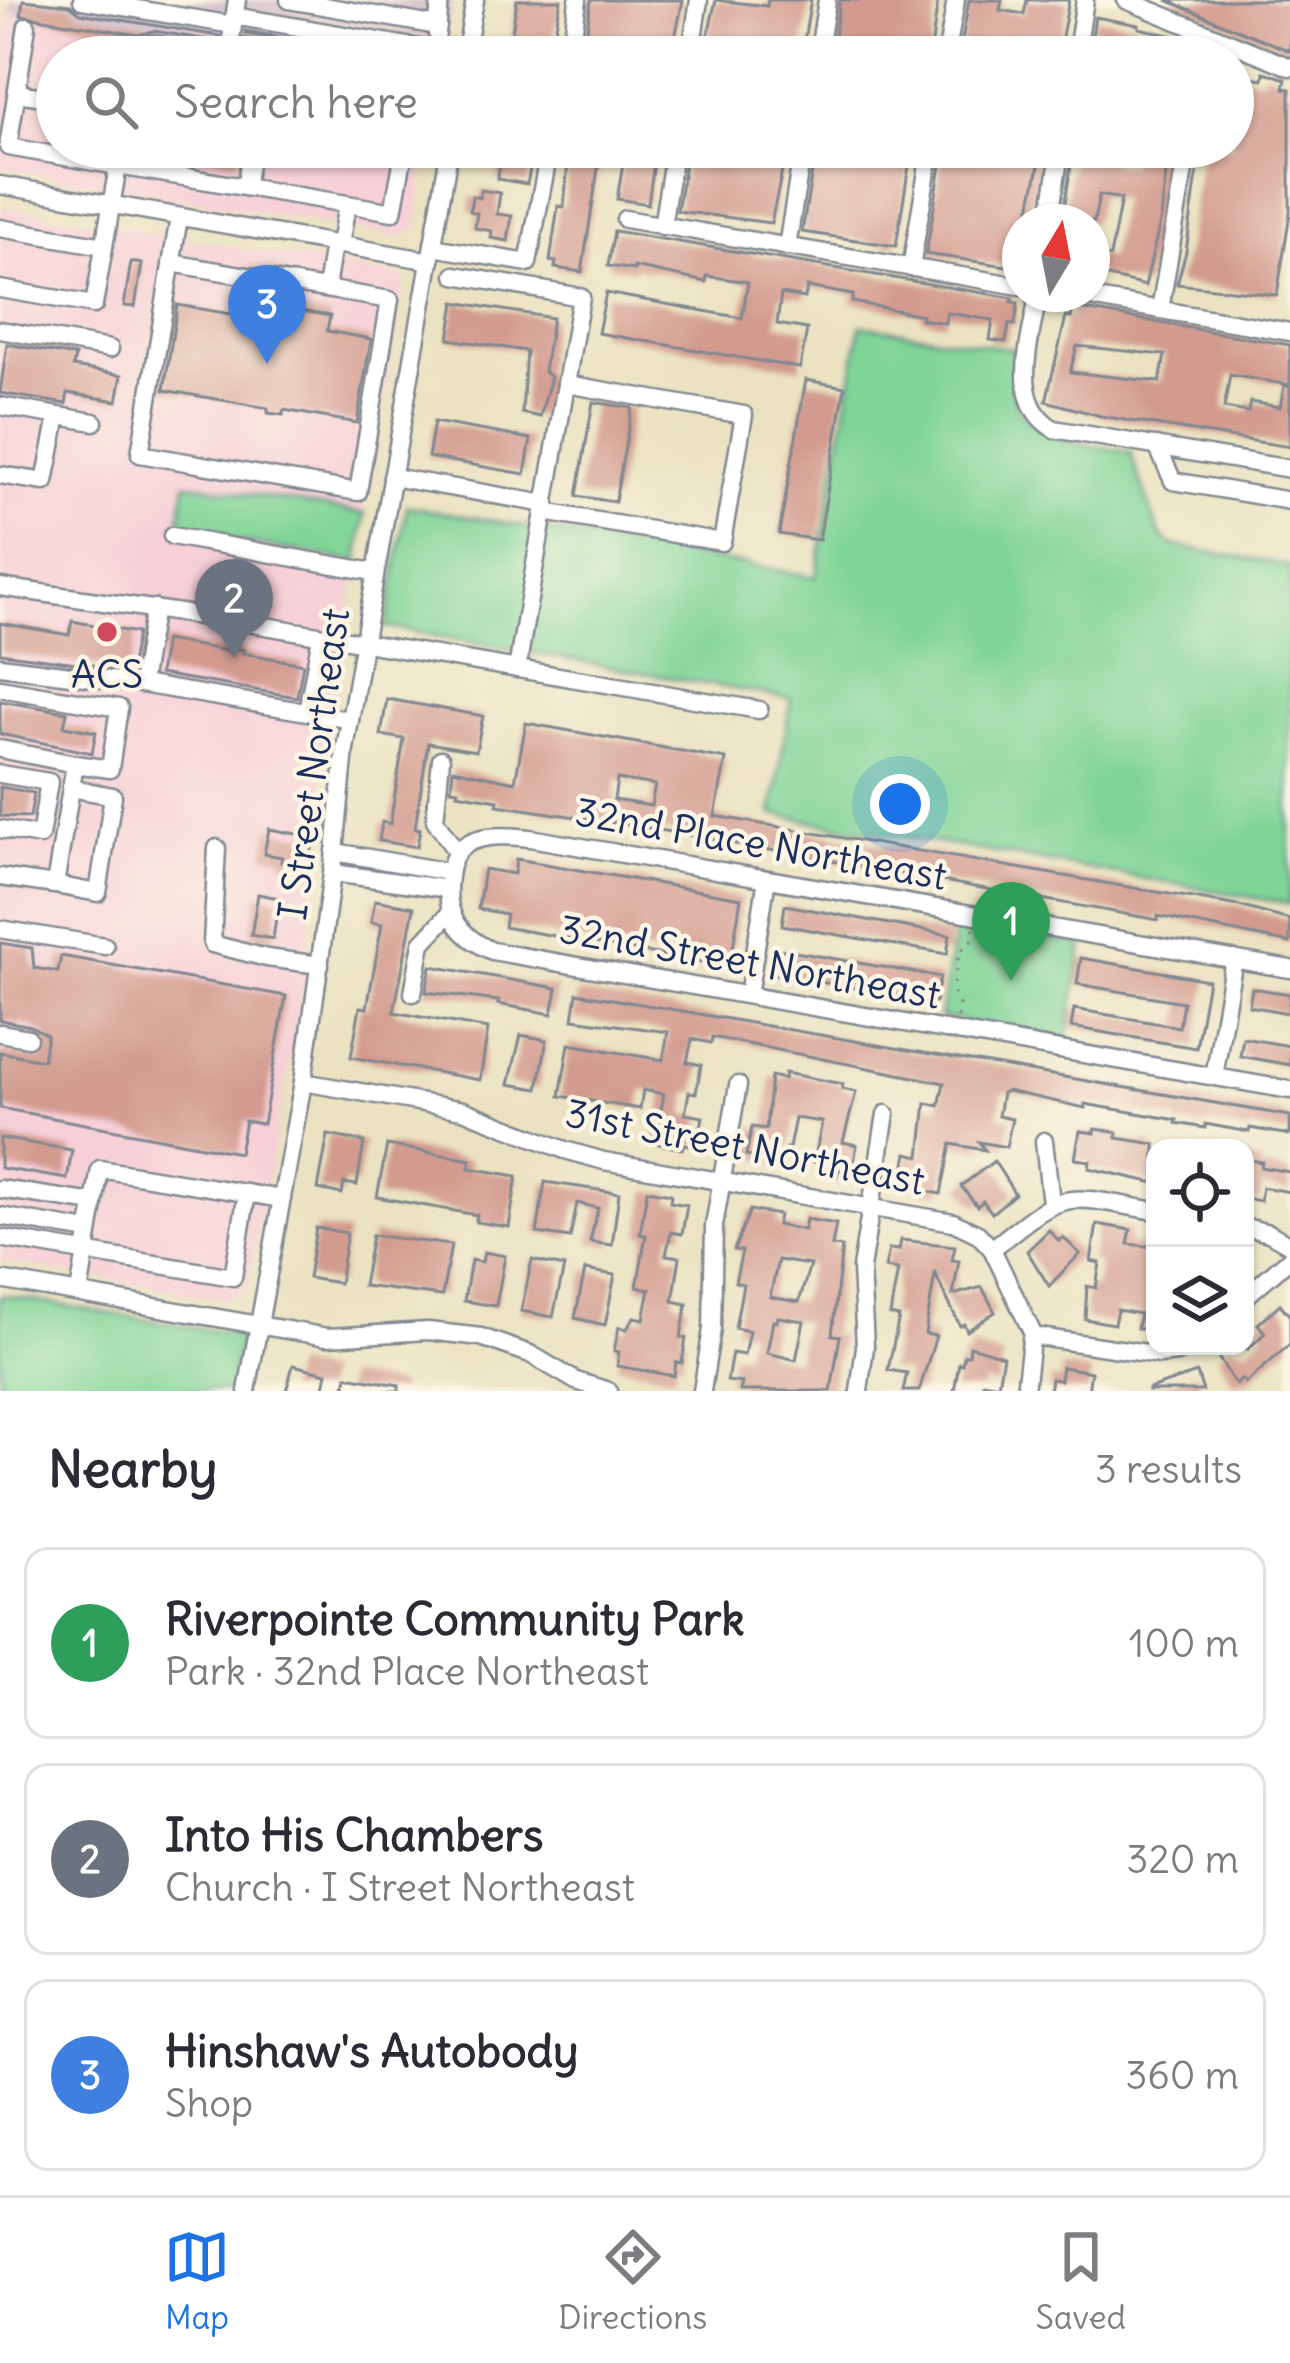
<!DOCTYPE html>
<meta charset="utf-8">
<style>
body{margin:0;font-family:Delius,sans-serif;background:#f7f7f7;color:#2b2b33}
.controls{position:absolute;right:36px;bottom:36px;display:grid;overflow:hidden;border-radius:24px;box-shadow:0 3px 9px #0004}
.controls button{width:108px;height:108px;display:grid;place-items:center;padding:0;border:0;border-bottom:3px solid #e1e1e2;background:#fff;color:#2b2b33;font:60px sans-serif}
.compass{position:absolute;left:1002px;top:204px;width:108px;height:108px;border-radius:50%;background:#fff;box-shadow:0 3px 9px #0004;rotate:10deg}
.you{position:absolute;left:900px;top:804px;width:42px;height:42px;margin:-30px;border:9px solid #fff;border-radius:50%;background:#1a73e8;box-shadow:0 0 0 18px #1a73e833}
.badge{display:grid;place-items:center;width:78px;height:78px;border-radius:50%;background:#1a73e8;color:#fff;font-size:39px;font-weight:700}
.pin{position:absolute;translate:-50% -99px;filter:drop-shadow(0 3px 6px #0008)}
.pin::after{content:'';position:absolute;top:63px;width:42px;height:36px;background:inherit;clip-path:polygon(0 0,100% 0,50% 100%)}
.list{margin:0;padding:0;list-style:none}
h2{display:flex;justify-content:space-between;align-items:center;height:156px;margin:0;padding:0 48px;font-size:51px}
h2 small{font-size:39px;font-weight:400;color:#7c7c81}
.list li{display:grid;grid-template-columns:78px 1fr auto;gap:36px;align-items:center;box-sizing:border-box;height:192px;margin:0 24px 24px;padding:0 24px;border:3px solid #e1e1e2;border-radius:24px}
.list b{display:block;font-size:45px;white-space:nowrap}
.list p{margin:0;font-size:39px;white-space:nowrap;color:#7c7c81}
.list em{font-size:39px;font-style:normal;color:#7c7c81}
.icon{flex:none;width:66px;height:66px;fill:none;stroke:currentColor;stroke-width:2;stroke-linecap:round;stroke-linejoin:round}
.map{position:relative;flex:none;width:1290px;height:1391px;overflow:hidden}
.search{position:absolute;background:#fff;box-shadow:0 3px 9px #0004;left:36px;right:36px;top:36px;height:132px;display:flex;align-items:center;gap:30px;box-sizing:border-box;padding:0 42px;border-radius:66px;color:#7c7c81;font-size:45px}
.sheet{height:804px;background:#fff}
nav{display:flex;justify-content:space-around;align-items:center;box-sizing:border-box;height:168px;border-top:3px solid #e1e1e2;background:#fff;font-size:33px;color:#7c7c81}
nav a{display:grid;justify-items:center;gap:6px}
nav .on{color:#1a73e8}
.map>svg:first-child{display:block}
</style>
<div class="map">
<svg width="1290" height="1391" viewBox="0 0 1290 1391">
<rect width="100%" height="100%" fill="#fcf5e5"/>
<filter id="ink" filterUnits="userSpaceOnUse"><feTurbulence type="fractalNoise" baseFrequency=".00833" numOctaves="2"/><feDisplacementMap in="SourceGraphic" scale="24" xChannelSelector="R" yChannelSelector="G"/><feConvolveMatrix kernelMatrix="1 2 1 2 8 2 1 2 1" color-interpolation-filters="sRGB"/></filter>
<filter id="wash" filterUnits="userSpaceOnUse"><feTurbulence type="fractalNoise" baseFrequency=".004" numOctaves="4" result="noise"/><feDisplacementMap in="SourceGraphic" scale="48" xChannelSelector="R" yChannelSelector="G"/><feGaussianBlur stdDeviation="2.7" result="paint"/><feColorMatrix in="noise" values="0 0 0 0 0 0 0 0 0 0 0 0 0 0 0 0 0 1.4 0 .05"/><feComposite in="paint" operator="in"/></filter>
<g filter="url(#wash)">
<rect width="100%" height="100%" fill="#eae2c1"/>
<!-- built -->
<g fill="#f6cfd7">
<path d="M9,12L272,57H57V147H428L416,229L402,237L0,168V64Z"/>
<path d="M0,206L405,277L365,514L187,483L178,530L358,562L328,734L305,979L247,1287L229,1300L0,1261Z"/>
</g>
<!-- industrial -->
<path fill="#d1bdc9" d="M11,0H452L442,57H272L9,12Z"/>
<!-- green -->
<g fill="#7fd498" stroke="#4d827b" stroke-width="3">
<path d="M861,325L1014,349C1014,364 1010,384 1014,398C1027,444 1090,444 1130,452L1159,533L1171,545L1290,566V904L772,814L791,699L386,627L407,506L816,577Z"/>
<path d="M186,483L365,514L358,562L178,531Z"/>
<path d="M956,923L1083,945L1067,1039L940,1017Z"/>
<path d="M0,1295L240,1335L230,1391L0,1388Z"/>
</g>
<g id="blocks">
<!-- building -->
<g fill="#d39b90" fill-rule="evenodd">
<path d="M23,0L70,5L80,13L219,36L218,42L155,31L138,35L21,15Z"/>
<path d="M517,0H561L550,57H508Z"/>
<path d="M591,0H683L671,57H612L584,52Z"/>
<path d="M716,0L767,6L768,0H811L801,57H703Z"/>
<path d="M840,0H938L930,57H831Z"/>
<path d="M969,0H1002L1000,10L1024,14L1027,0H1069L1058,57H1015L1017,44L994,40L991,57H959Z"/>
<path d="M1167,0H1290V51L1221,23Z"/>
<path d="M1095,17L1139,25V28L1187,39L1183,57H1089Z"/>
<path d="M245,31L396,57H344L316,52L306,44L245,34Z"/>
<path d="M1264,72L1286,79L1284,88L1290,89V213L1277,295L1177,284L1186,252L1201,147H1233V74L1263,79Z"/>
<path d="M167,147H239L237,161L197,155L196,163L165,158Z"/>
<path d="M688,147H756L786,152L771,223L677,211Z"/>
<path d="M816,147H912L896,246L802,232Z"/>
<path d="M944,147L1006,155L1007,147H1043L1027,222H1020V268L926,254Z"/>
<path d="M1074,147H1111L1108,163L1130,166L1133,147H1169L1161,218L1145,286L1092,273V254L1110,257L1121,199L1099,195L1094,222H1062Z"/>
<path d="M503,149L533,154L527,184L497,179Z"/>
<path d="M569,151L600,156L582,272L555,268L556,262L550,261L558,206L564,207Z"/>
<path d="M625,152L655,156L648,204L617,199Z"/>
<path d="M481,190L500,193L497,214L512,216L508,241L491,238L492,231L475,228L477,213L470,211L472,196L480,198Z"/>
<path d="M614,231L1013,298L1012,302L1018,303L1015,325L1009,324L1006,342L990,340L993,320L947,313L945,323L921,319L922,315L852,302L853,295L807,287L805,298L781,294L777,324L807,329L800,368L598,333L606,293L742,318L748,282L707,276L706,282L634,267V270L608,266Z"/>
<path d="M131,262L142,264L135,307L124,306Z"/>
<path d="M261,291L298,297L296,310L330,316L327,331L371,339L357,423L284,410L283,415L268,413V408L164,390L177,305L255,318Z"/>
<path d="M455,302L552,318L544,372L551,377L540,417L522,413L526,351L449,339Z"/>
<path d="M1073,308L1290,345V385L1230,375L1224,408L1248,412L1250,402L1280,407L1284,386H1290V447L1101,416L1046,401L1066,317L1071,318ZM1077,346L1165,355L1160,382L1070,372Z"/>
<path d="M7,344L75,356L73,367L122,375L117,401L68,393L66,404L0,393Z"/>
<path d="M806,380L845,387L819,540L779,534Z"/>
<path d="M593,402L632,408L615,502L577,496Z"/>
<path d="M434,422L531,439L525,474L428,457Z"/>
<path d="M72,621L137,633L130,670L0,653V623L69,635Z"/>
<path d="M165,640L227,651L228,647L244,650L243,653L303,664L297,697L159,674Z"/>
<path d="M387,699L483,716L476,751L428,743L415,828L420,829L417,847L379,841L382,822L390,824L404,739L381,735Z"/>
<path d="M0,701L67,712L64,726L96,732L92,753L0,734Z"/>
<path d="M526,723L726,759L715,816L1239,906L1290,920V943L1158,916V920L648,828L497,805L498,800L457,793L458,790L451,789L453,769L515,782ZM617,779L655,785L651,806L614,800Z"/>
<path d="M0,787L34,793L30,817L0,816Z"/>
<path d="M269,829L314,837L309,867L281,862L282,857L264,854Z"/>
<path d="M516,859L741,898L730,967L504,927L506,914L478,909L484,869L514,874Z"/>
<path d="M258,894L279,898L273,939L251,935Z"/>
<path d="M375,900L414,907L394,1012L488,1029L480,1080L351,1057L360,1007L367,1008L382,924L371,922Z"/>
<path d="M785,905L950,935L947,954L782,925Z"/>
<path d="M0,943L32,948L34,968L58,972L61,956L286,996L263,1124L245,1121L239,1153L0,1108V1052L43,1060L47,1035L31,1026L0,1020Z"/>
<path d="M778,949L940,977L935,1002L774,974Z"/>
<path d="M1081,958L1208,980L1196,1048L1071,1027L1074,1009L1179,1027L1183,1002L1077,984Z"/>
<path d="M431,966L557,988L552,1014L498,1004L499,1001L426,992Z"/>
<path d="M1252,988L1290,994L1288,1013L1249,1006Z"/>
<path d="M577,993L1290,1116V1135L1250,1128L1249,1132L1205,1124V1128L1176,1123L1177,1120L1085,1104V1108L1007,1091L1002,1093L998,1116L1012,1119L1006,1147L979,1142L985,1150L951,1144L941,1194L915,1189L916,1184L902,1181L907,1153L920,1156L926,1103L939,1106L944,1083L712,1037L711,1043L692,1039L687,1062L701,1065L696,1093L689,1092L685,1114L703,1117L697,1146L684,1144L682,1149L655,1143L664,1094L643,1090L640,1109L560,1096L569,1044L663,1060L668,1032L573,1019Z"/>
<path d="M521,1035L547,1040L538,1089L509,1084Z"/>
<path d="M1243,1038L1290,1046V1065L1240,1056Z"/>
<path d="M785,1073L843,1084L842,1089L856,1092L843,1142L857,1145L852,1173L838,1170L837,1176L819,1172L820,1163L814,1162L822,1122L795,1118L789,1148H786L784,1156L780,1155L778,1165L746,1155L752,1127L766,1129L771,1076L784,1079Z"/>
<path d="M1095,1129L1117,1132V1138L1155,1144V1183L1089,1168L1090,1161L1075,1159L1080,1131L1095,1133Z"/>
<path d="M328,1135L364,1142L357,1185L344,1183L342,1194L318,1189Z"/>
<path d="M0,1138L72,1150L67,1179L0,1168Z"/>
<path d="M387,1145L471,1160L469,1168L517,1176L509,1227L476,1222L477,1215L377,1197Z"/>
<path d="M1245,1159L1262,1162L1261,1167L1290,1172V1192L1262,1187L1260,1201L1245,1198Z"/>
<path d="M994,1161L1015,1194L992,1213L983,1201L977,1206L961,1186Z"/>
<path d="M545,1182L619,1193L612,1245L590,1242L598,1208L577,1203L570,1238L537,1233Z"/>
<path d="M647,1190L671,1194L670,1202L687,1205L682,1234L671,1232L666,1255L680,1257L673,1301L687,1304L681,1337L686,1338L682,1363L676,1362L674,1376L617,1366L619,1352L614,1351L619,1327L627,1329L634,1317L644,1319L650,1289L637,1287L646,1235L640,1234Z"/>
<path d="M750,1210L779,1215L777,1225L804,1230L806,1219L836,1224L832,1246L842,1247L832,1335L840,1336L831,1391H740L742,1383L727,1381L732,1353L744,1355L749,1331L735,1328L743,1284L735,1282L742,1251L734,1250ZM778,1260L810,1265L799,1302L770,1297ZM778,1317L804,1321L796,1360L767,1353L773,1321L777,1322Z"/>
<path d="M1097,1224L1131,1230L1128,1244L1155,1247V1332L1137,1328L1140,1314L1117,1310L1114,1324L1085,1319L1087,1286L1096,1288L1100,1263L1091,1261Z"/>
<path d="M316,1228L347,1233L339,1283L308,1278Z"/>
<path d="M1049,1230L1059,1241L1063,1237L1080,1254L1049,1286L1027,1251Z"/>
<path d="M372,1235L451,1245L442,1296L363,1286Z"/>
<path d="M901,1240L955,1246L952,1260L959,1261L953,1295L982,1287L995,1312L967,1331L964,1324L960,1326L935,1274L925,1334L936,1336L919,1391H903L907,1373L888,1370L899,1317L890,1315L898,1270L885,1268L889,1249L899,1250Z"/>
<path d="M484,1252L505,1256L496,1306L464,1301L471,1260L482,1262Z"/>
<path d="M532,1260L564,1267L553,1317L521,1311Z"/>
<path d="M585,1270L615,1275L605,1325L575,1318Z"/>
<path d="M1280,1304L1290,1316V1344L1246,1383L1242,1379L1236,1385L1218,1357L1230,1346L1248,1349L1265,1333L1258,1324Z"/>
<path d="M970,1346L1003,1356L998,1385L983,1382L982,1389L954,1391L959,1363L962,1364L964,1355H969Z"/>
<path d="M293,1365L327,1373L323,1391H286Z"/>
<path d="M1062,1367L1091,1372L1088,1391H1049L1051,1379L1060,1380Z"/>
<path d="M1197,1373L1203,1391H1149V1389Z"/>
<path d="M347,1376L399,1385V1391H344Z"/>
</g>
</g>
</g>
<g filter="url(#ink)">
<use href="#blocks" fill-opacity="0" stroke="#828890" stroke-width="3"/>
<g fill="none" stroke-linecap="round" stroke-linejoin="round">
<!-- minor casing -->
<g stroke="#828890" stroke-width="21">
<g id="minor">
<path d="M82,0L233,25"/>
<path d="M237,0L230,45L304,57"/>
<path d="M289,0L438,26"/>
<path d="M1126,0L1290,67"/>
<path d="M234,16L465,56"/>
<path d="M27,26L8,147L118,166L117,147"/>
<path d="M437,34L440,0"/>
<path d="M124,57L125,51L153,44L228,57"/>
<path d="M465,57L475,0"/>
<path d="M570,57L578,0"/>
<path d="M690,57L699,0"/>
<path d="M818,57L827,0"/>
<path d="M946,57L956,0"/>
<path d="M1076,57L1085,0"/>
<path d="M1204,57L1208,34"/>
<path d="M17,93L57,99"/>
<path d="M0,185L431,261"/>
<path d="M245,187L252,147"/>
<path d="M625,219L1020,286"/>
<path d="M1049,222L1061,147"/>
<path d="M662,226L675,147"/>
<path d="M0,228L104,246"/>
<path d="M340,245L347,204L393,212L405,147"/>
<path d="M433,247L528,263L549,152L547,147"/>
<path d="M787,247L803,147"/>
<path d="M171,263L390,300L358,492L140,454L179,217"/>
<path d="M911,268L931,147"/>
<path d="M455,275L581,297L517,669"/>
<path d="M0,289L94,305L118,166L347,204"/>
<path d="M326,289L333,244"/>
<path d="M1038,294C1032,338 1007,402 1054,429L1290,469"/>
<path d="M1067,294L1290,332"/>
<path d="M1160,310L1188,147"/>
<path d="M0,330L110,349"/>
<path d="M0,406L94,422"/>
<path d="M1157,446L1173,481L1290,501"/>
<path d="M0,475L45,482L58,416"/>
<path d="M392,477L546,504"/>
<path d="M544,512L722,542L744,415L566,384"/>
<path d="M172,536L374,572"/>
<path d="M0,587L242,622L759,710"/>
<path d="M154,608L141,684L307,712"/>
<path d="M321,636L307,712L350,720"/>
<path d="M0,666L141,684"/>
<path d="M0,688L119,708L110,769L75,764"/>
<path d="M0,749L75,764L55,885L0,877"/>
<path d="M441,759L435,820L457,853"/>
<path d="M0,774L49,782L40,836L0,829"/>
<path d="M217,848L212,944L267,958L320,965"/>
<path d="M335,852L449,872"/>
<path d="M333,873L448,889"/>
<path d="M55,885L98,893L113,796L71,788"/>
<path d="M0,929L105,946"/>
<path d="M1290,969L530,838C508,836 476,832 458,851C452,858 450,868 449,877C444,914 459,936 492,951L1290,1090"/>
<path d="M413,993L422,943L450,913"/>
<path d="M748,995L767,879"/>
<path d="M0,1033L28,1038"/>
<path d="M1214,1077L1234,959"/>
<path d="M303,1082L463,1110L565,1150L604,1161L953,1222L978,1234L992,1249C1067,1188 1061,1194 1155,1211"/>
<path d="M1044,1141L1051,1203"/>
<path d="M0,1189L94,1203"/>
<path d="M0,1216L89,1231"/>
<path d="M1245,1227L1269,1233L1290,1245"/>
<path d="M0,1238L233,1277L247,1193"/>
<path d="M992,1249L1032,1332L1025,1391"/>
<path d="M0,1280L327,1337L428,1331L481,1337L530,1354L576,1381L609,1391"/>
<path d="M79,1293L100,1169L282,1199"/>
<path d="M1245,1297L1290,1258"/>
<path d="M1032,1336L1160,1355L1177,1353L1188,1346"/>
<path d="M247,1391L303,1082L335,852L345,749L450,147"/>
<path d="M702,1391L712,1329L714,1226L738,1085"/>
<path d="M859,1391L865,1347L861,1268L886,1114"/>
</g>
</g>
<!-- path -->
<path stroke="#828890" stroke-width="3" stroke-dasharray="3 9" stroke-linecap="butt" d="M958,1018L959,1003L952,991L959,953L971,941L974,928"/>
<!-- minor -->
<use href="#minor" stroke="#fff" stroke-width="16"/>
</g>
</g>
<!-- markers -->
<circle fill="#d1495b" stroke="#fcf5e5" stroke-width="4.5" cx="107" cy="632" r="12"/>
<g text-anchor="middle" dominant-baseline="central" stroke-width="9" stroke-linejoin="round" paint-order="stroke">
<!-- poi labels -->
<g font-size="39" fill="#1b2f5e" stroke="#fcf5e5">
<text x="107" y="674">ACS</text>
</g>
<!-- street labels -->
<g font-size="39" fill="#1b2f5e" stroke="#fcf5e5">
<text transform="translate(314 764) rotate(-82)">I Street Northeast</text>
<text transform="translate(761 844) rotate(10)">32nd Place Northeast</text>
<text transform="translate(750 962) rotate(10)">32nd Street Northeast</text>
<text transform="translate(745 1147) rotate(11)">31st Street Northeast</text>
</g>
</g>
</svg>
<div class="controls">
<button><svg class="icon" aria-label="locate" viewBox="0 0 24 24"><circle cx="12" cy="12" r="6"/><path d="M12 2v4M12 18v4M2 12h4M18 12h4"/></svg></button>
<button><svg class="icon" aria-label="layers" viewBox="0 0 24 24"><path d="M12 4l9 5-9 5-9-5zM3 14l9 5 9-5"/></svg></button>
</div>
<svg class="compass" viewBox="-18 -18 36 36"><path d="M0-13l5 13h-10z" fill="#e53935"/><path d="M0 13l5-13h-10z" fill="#7c7c81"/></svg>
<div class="you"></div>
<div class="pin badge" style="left:1011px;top:981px;background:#2e9e5b">1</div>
<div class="pin badge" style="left:234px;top:658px;background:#6b7280">2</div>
<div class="pin badge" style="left:267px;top:364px;background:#3f7fe0">3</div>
<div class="search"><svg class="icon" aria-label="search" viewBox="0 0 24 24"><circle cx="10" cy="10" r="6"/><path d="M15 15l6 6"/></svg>Search here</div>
</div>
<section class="sheet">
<h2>Nearby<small>3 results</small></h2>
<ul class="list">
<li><span class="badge" style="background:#2e9e5b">1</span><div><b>Riverpointe Community Park</b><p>Park · 32nd Place Northeast</p></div><em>100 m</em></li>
<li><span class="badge" style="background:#6b7280">2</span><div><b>Into His Chambers</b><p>Church · I Street Northeast</p></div><em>320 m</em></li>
<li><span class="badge" style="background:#3f7fe0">3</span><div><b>Hinshaw's Autobody</b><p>Shop</p></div><em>360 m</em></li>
</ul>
</section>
<nav>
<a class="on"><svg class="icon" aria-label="map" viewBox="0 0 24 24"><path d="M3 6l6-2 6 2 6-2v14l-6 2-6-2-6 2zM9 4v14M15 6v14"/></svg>Map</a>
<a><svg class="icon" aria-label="directions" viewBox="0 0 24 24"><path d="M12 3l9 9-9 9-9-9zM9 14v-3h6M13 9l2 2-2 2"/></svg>Directions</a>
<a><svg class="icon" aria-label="saved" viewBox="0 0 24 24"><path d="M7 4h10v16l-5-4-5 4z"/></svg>Saved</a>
</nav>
